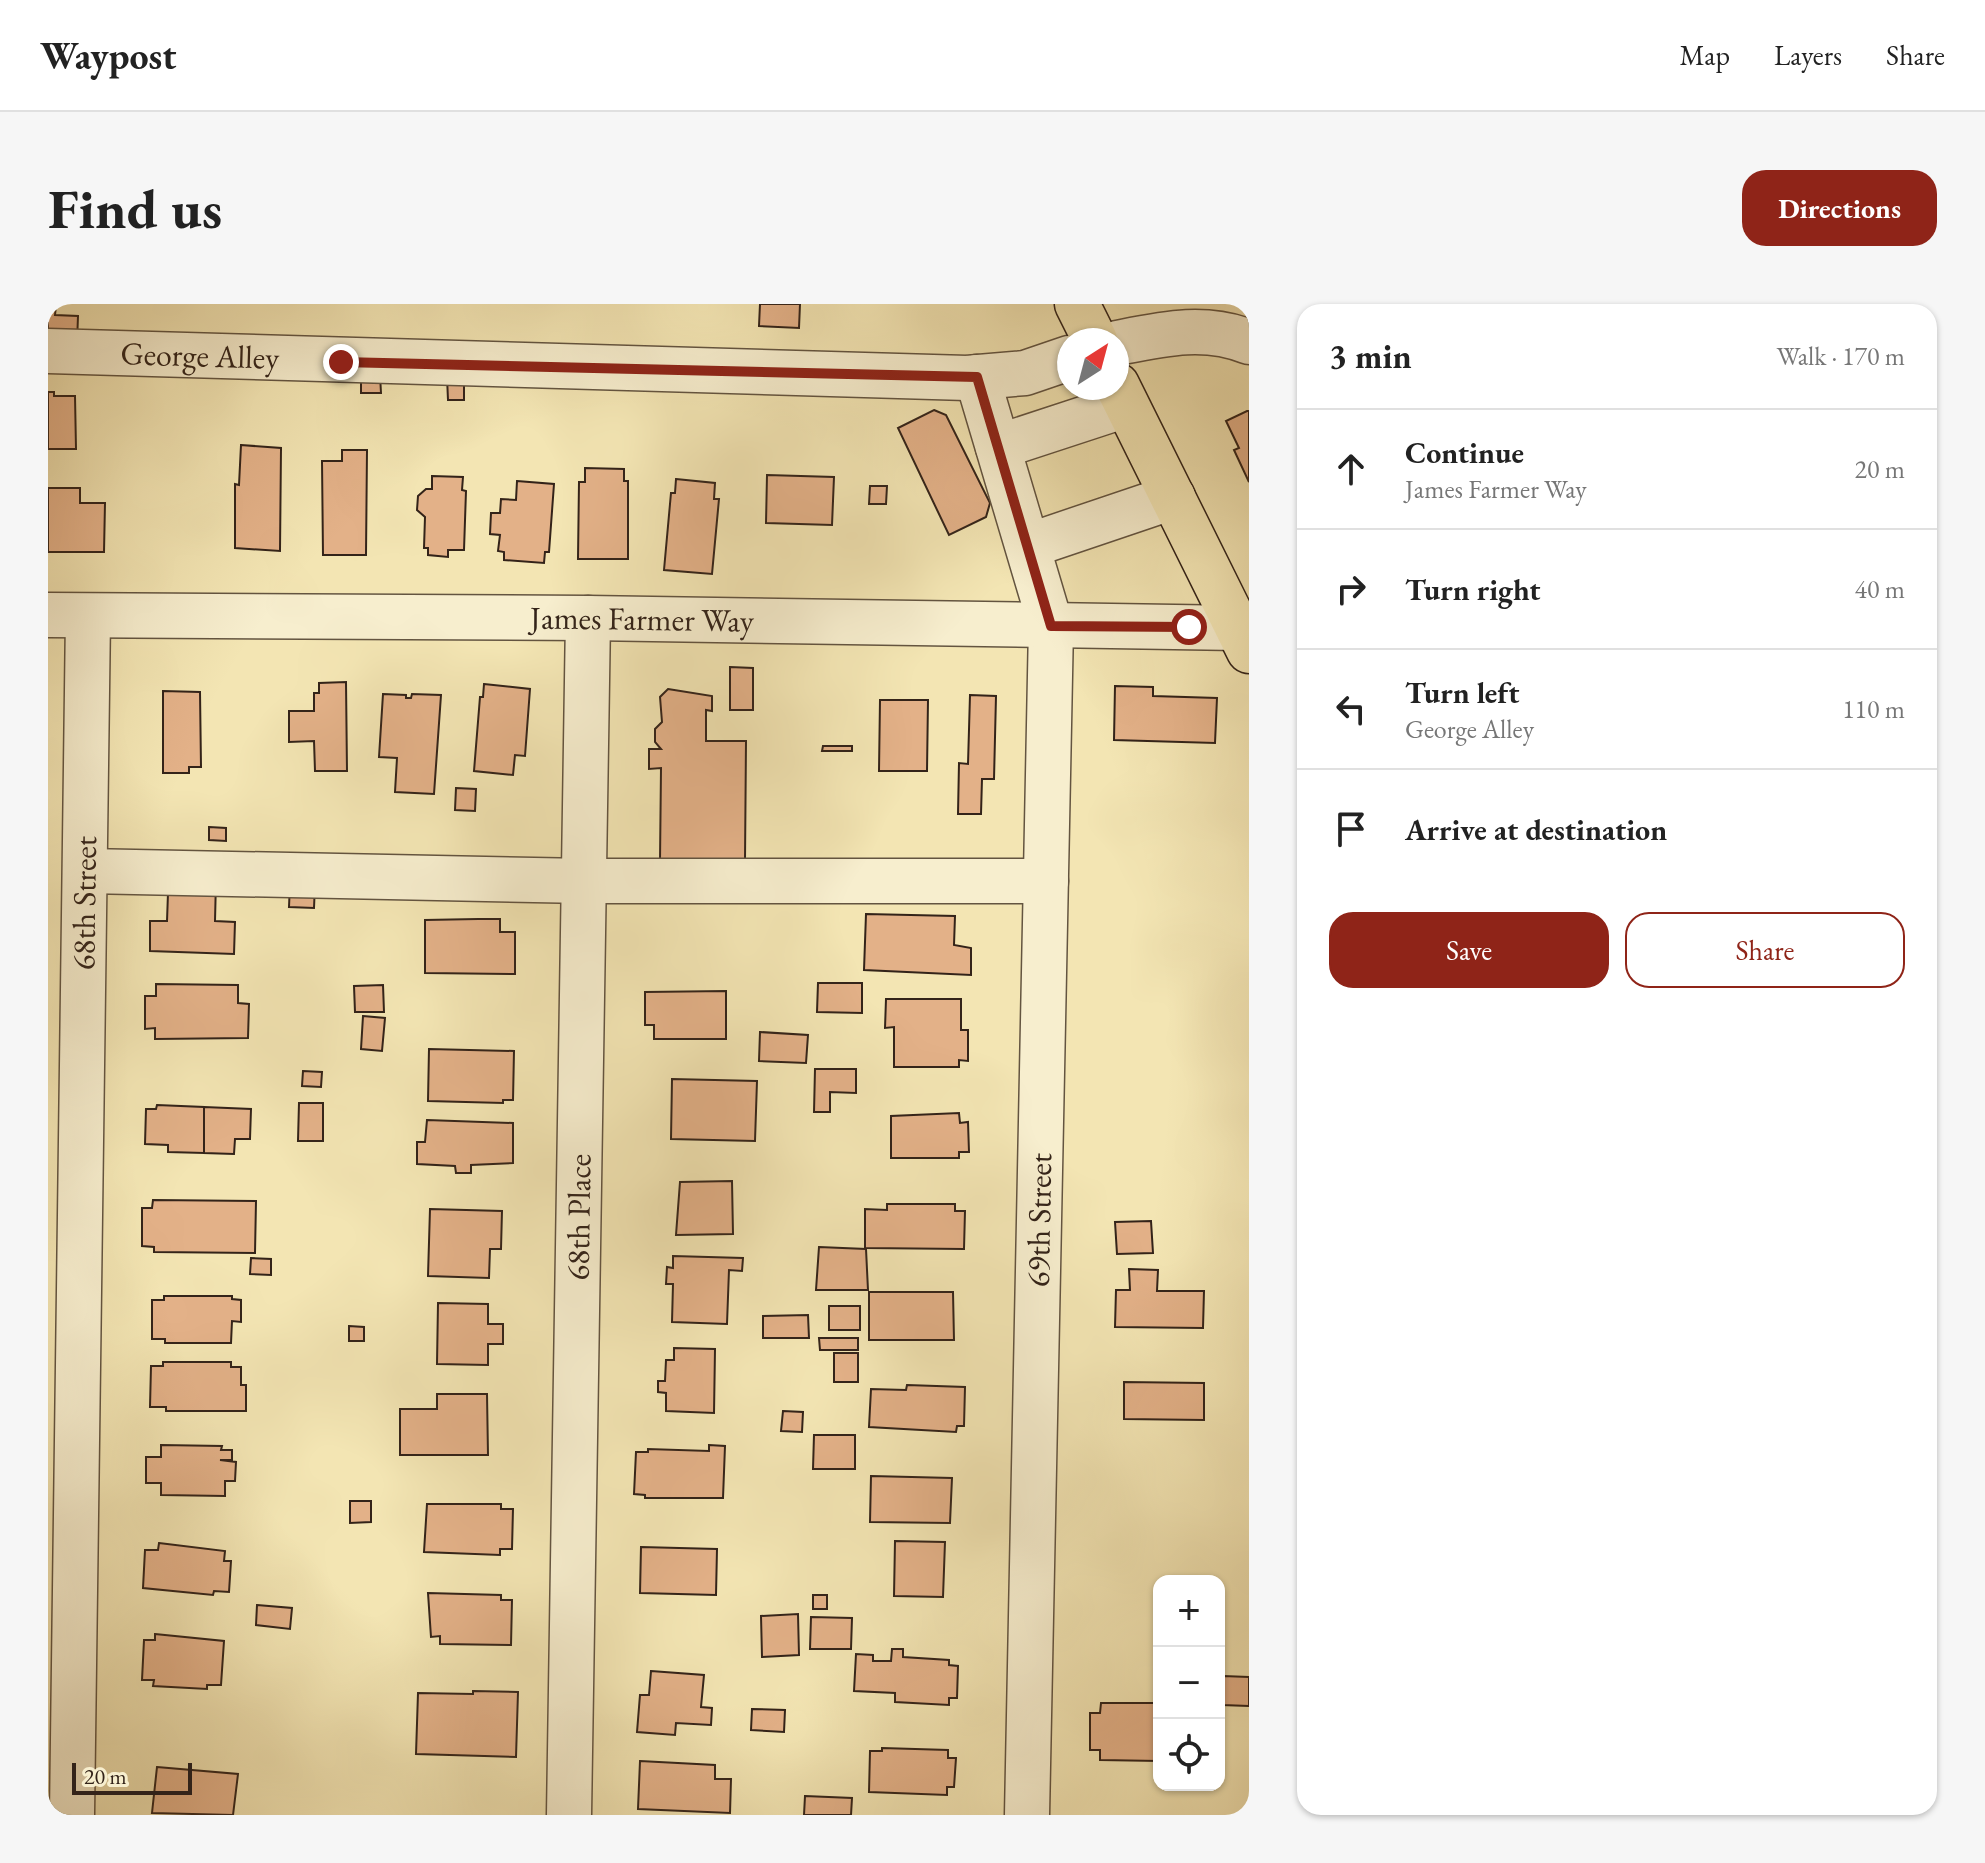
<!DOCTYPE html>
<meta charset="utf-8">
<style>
body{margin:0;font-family:"EB Garamond",serif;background:#f6f6f6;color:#222}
.controls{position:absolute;right:24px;bottom:24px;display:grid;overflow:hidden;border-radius:16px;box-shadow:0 2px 6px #0004}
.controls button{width:72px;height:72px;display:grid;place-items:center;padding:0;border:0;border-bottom:2px solid #e0e0e0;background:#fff;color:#222;font:40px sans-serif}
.compass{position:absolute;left:1009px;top:24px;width:72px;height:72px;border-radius:50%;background:#fff;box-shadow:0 2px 6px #0004;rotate:36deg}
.scale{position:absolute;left:24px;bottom:20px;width:120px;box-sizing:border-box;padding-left:8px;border:4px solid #332319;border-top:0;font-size:22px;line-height:28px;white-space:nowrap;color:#332319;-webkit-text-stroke:6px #f7eece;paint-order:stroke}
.stop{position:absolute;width:24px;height:24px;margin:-18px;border:6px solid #8f2418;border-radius:50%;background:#fff}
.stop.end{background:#8f2418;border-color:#fff;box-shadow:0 2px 8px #0008}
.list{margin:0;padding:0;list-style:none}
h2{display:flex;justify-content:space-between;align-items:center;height:104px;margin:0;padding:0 32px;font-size:34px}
h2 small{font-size:26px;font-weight:400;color:#767676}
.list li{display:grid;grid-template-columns:52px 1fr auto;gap:24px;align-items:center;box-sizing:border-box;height:120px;padding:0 32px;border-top:2px solid #e0e0e0}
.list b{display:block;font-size:30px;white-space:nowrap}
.list p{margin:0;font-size:26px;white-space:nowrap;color:#767676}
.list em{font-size:26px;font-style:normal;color:#767676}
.actions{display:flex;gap:16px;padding:24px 32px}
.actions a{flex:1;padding:18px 0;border:2px solid #8f2418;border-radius:24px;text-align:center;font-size:28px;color:#8f2418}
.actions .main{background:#8f2418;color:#fff}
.icon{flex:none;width:44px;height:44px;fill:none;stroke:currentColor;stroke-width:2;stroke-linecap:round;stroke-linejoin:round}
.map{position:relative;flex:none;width:1201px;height:1511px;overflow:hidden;border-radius:24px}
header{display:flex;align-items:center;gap:48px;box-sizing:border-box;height:112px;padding:0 40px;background:#fff;border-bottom:2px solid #e0e0e0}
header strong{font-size:38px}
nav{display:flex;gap:44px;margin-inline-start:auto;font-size:28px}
.intro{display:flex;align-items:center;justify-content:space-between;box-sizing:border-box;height:192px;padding:0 48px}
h1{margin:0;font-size:56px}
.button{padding:20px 36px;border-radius:24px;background:#8f2418;color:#fff;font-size:28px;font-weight:700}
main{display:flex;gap:48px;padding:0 48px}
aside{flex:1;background:#fff;border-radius:24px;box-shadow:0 2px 6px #0004}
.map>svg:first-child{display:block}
</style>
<header>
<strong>Waypost</strong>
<nav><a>Map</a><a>Layers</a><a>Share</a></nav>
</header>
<div class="intro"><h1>Find us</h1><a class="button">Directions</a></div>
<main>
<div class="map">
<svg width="1201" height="1511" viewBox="0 0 1201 1511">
<rect width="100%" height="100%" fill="#f3e5b3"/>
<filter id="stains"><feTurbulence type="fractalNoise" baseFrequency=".0025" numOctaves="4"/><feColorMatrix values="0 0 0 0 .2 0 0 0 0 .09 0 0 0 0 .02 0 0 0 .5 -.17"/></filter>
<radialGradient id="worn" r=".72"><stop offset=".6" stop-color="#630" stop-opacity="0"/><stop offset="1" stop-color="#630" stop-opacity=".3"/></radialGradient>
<!-- building -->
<g fill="#e3b188" stroke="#332319" stroke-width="2">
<path d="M0,0L8,2L7,11L30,12L29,39L0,38Z"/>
<path d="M712,0H752L751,24L711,22Z"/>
<path d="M313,71H332L333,89H313Z"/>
<path d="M416,72V96H400L399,73Z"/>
<path d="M0,88H6V92H27L28,145H0Z"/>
<path d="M886,106L898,111L942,199L938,213L901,231L850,124Z"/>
<path d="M1199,107H1201V178L1186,146L1191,144L1178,117Z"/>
<path d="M193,141L233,144L232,247L187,244V180L191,181Z"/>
<path d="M294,146H319L318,251H275L274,157H294Z"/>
<path d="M537,164L576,165V177H580V255H530L531,178H537Z"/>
<path d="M719,171L786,173L784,221L718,219Z"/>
<path d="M384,172L415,173L414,186L418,187L416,246H400V253L380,251V244H376L377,213L369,206L370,192L378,185H384Z"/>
<path d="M628,175L667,179L666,195H671L664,270L616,266L623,189H627Z"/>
<path d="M469,177L506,180L501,248H497L496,259L456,256V248L450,247L452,231L442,230L443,209H452L453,195L468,196Z"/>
<path d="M822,182H839L838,200H821Z"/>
<path d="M0,184H32V199H57L56,248H0Z"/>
<path d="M682,363L705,364V406H682Z"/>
<path d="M298,378L299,467H267L266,437L241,438V407H266V389H271V379Z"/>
<path d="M436,380L482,385L477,452L467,451L465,471L426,467L432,393H435Z"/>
<path d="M1067,382L1105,383V392L1169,394L1167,439L1066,436Z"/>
<path d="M620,385L664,392V407L658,406V437H698L697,557H612L613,464L601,465V445H613L607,438V425L614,418L612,393Z"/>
<path d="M115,387L152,388L153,463H141V469H115Z"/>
<path d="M335,390L358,391V394H363L364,390L393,391L386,490L347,488L349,454L331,453Z"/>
<path d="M922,391L948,392L946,475H934L933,510H910L911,459L920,460Z"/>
<path d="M832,396H880L879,467H831Z"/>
<path d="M775,442H804V447H774Z"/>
<path d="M408,484L428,485L427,507L407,506Z"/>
<path d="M161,523L178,524V537L161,536Z"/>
<path d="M168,576L167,617L187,618L186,650L102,647V617H119L120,589Z"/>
<path d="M242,579L267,580L266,604L241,603Z"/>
<path d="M818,610L907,612L906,641L923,644V671L816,666Z"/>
<path d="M430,615H452V628H467V670L377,669V616Z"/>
<path d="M770,679H814V709L769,708Z"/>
<path d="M108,680L190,681V699L201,700L200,734L107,735V724L97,725V692H108Z"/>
<path d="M335,681L336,708H307L306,682Z"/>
<path d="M678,687V735H606V721H597V688Z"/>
<path d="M838,695H913V726H920V757L911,756V763H846V723L837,724Z"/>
<path d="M315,712L337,714L334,747L313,745Z"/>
<path d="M712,728L760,731L758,759L711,757Z"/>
<path d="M381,745L466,747L465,796H455V799L380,797Z"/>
<path d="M767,765H808V789L782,788V808H766Z"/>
<path d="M255,767L274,768L273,783L254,782Z"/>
<path d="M624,775L709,777L707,837L623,835Z"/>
<path d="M251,799H275V837H250Z"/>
<path d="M109,801L156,803V849L120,848V841L97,840L98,805H108Z"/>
<path d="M156,803L203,805L202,835H187L186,850L156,849Z"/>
<path d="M911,809L912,819L920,818L921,848H911V854H843V812Z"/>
<path d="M379,816L465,819V859L423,861V869H408L407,862L369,860V838H377Z"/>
<path d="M684,877L685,930L628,931L632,878Z"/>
<path d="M105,896L208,897L207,949L106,948V943L94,942V904H104Z"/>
<path d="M839,900H907V907H917L916,945L817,944V905L839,906Z"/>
<path d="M382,905L454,907L453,945H442L441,974L380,972Z"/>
<path d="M1103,917L1105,949L1069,950L1067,918Z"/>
<path d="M771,943L818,945L820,986H768Z"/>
<path d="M625,952L695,954L694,967L681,966L679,1020L624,1018L625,980H618L619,963L625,964Z"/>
<path d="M203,954L223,955V971L202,970Z"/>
<path d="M1081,965L1110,966L1109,987H1156L1155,1024L1067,1023L1068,986H1082Z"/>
<path d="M821,988H905L906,1036H821Z"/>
<path d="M116,992H184V995L193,996V1018L184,1017L183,1039H117V1035H104V996H116Z"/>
<path d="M390,999L440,1000V1020H455V1040H440V1061L389,1060Z"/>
<rect x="781" y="1002" width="31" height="24"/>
<path d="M760,1011L761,1034H715V1012Z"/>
<path d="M301,1022L316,1023V1037H301Z"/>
<path d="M771,1034H810V1046H772Z"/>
<path d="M626,1044L667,1045L666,1109L618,1107V1089L610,1088V1077H617L618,1056H626Z"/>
<rect x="786" y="1049" width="24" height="29"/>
<path d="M115,1058H183V1063H193V1081H198V1107H118V1103H102L103,1062H115Z"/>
<path d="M1076,1078L1156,1079V1116L1076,1115Z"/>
<path d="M859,1081L917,1083L916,1122H909L908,1128L821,1123L823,1085L858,1086Z"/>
<path d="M389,1090H439L440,1151H352V1105H389Z"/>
<path d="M735,1107L755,1108L754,1128L733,1127Z"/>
<path d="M766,1131H807V1165H765Z"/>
<path d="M113,1141L174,1142L173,1146H184V1156H172L188,1158L187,1177H177V1192L113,1191V1179H98V1153H113Z"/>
<path d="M661,1141L677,1142L675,1194H597V1191L586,1190L588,1148H600V1145L661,1147Z"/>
<path d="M823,1172L904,1174L902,1219L822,1218Z"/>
<path d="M302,1197H323V1218L302,1219Z"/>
<path d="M379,1200H453V1205H465L464,1245H452V1251L376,1248Z"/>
<path d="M847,1237L897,1238L895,1293L846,1292Z"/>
<path d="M111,1239L177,1247L176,1257H183L181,1288L166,1287L165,1291L95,1284L97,1246H110Z"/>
<path d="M593,1243L669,1245L668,1291L592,1289Z"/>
<path d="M380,1289L453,1291V1296H464L463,1341L392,1340V1332L383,1333Z"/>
<rect x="765" y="1291" width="14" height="14"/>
<path d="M209,1301L244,1304L242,1325L208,1321Z"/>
<path d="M750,1310L751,1351L714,1353L713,1312Z"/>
<path d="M763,1313L804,1314L803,1345H762Z"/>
<path d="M107,1330L176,1337L173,1381H159V1385L105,1382L106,1376H94L96,1336H107Z"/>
<path d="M844,1345H855V1353L901,1356V1361L910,1362L909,1394H901V1401L847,1398V1389L806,1387L808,1350L825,1351V1357H843Z"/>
<path d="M603,1367L656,1371L653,1403L664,1404L663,1421L628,1419L627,1431L589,1428L592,1391H601Z"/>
<path d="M1175,1372L1201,1373V1402L1174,1401Z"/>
<path d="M425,1387L470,1388L468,1453L368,1450L370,1389L425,1390Z"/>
<path d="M1053,1399H1111V1457L1052,1456V1446H1042V1409H1052Z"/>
<path d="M704,1405L737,1406L736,1428L703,1426Z"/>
<path d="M834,1444L900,1446V1454H908L906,1483H899V1491L821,1488L822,1447H834Z"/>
<path d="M592,1457L667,1461V1475H683L682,1509L590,1505Z"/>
<path d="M109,1463L190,1470L185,1511L104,1509Z"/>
<path d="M757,1492L804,1494L803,1511H756Z"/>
</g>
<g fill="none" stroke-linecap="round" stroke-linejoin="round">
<!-- minor casing -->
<g stroke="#635440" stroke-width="47">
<g id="minor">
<path d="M1069,39C1114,30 1157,20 1201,38"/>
<path id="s1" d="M0,47L919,74L977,69L1021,54"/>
<path d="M929,73L1003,322L979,1511"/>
<path d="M950,143L1078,101"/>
<path d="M980,242L1125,193"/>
<path id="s2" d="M0,311L540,314L1190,324"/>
<path d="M38,567L538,577H998"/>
<path id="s3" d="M24,1511L40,312"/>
<path id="s4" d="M521,1511L540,314"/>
</g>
</g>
<!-- major casing -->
<g stroke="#332319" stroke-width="47">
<g id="major">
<path d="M1029,0L1047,36"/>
<path d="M1069,81L1201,347"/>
</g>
</g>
<!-- minor -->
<use href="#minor" stroke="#f7eece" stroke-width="44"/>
<!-- major -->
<use href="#major" stroke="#f3e5b3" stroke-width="44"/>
</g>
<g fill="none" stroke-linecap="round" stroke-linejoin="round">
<!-- route -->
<path stroke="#8f2418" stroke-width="10" d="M293,58L929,73L1003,322L1141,323"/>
</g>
<g text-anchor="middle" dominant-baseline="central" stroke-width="7" stroke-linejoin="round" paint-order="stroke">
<!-- street labels -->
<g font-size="32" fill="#332319" stroke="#f7eece">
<text stroke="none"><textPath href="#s1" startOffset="152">George Alley</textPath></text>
<text stroke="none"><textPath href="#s2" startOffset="594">James Farmer Way</textPath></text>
<text stroke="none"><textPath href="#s3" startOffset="912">68th Street</textPath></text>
<text stroke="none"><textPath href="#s4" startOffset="598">68th Place</textPath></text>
<text transform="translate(991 916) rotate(-89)">69th Street</text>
</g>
</g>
<rect width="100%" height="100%" filter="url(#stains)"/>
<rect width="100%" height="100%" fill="url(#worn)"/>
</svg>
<div class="controls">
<button>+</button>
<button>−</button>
<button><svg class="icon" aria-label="locate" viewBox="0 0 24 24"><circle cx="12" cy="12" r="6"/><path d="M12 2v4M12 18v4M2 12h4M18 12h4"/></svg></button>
</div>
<svg class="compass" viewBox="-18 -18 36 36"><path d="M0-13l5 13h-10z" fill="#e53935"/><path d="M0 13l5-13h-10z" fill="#767676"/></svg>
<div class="scale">20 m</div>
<div class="stop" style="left:1141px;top:323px"></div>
<div class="stop end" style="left:293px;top:58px"></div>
</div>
<aside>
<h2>3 min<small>Walk · 170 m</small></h2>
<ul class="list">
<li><svg class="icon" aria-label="ahead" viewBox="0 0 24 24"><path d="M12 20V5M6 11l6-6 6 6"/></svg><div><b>Continue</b><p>James Farmer Way</p></div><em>20 m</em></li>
<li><svg class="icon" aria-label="right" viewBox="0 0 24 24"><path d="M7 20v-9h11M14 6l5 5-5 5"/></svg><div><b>Turn right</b></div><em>40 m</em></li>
<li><svg class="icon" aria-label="left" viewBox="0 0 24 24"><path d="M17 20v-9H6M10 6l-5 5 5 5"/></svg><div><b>Turn left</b><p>George Alley</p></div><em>110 m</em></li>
<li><svg class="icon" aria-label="arrive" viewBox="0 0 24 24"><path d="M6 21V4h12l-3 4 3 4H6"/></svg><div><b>Arrive at destination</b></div></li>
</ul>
<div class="actions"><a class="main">Save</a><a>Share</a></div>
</aside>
</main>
